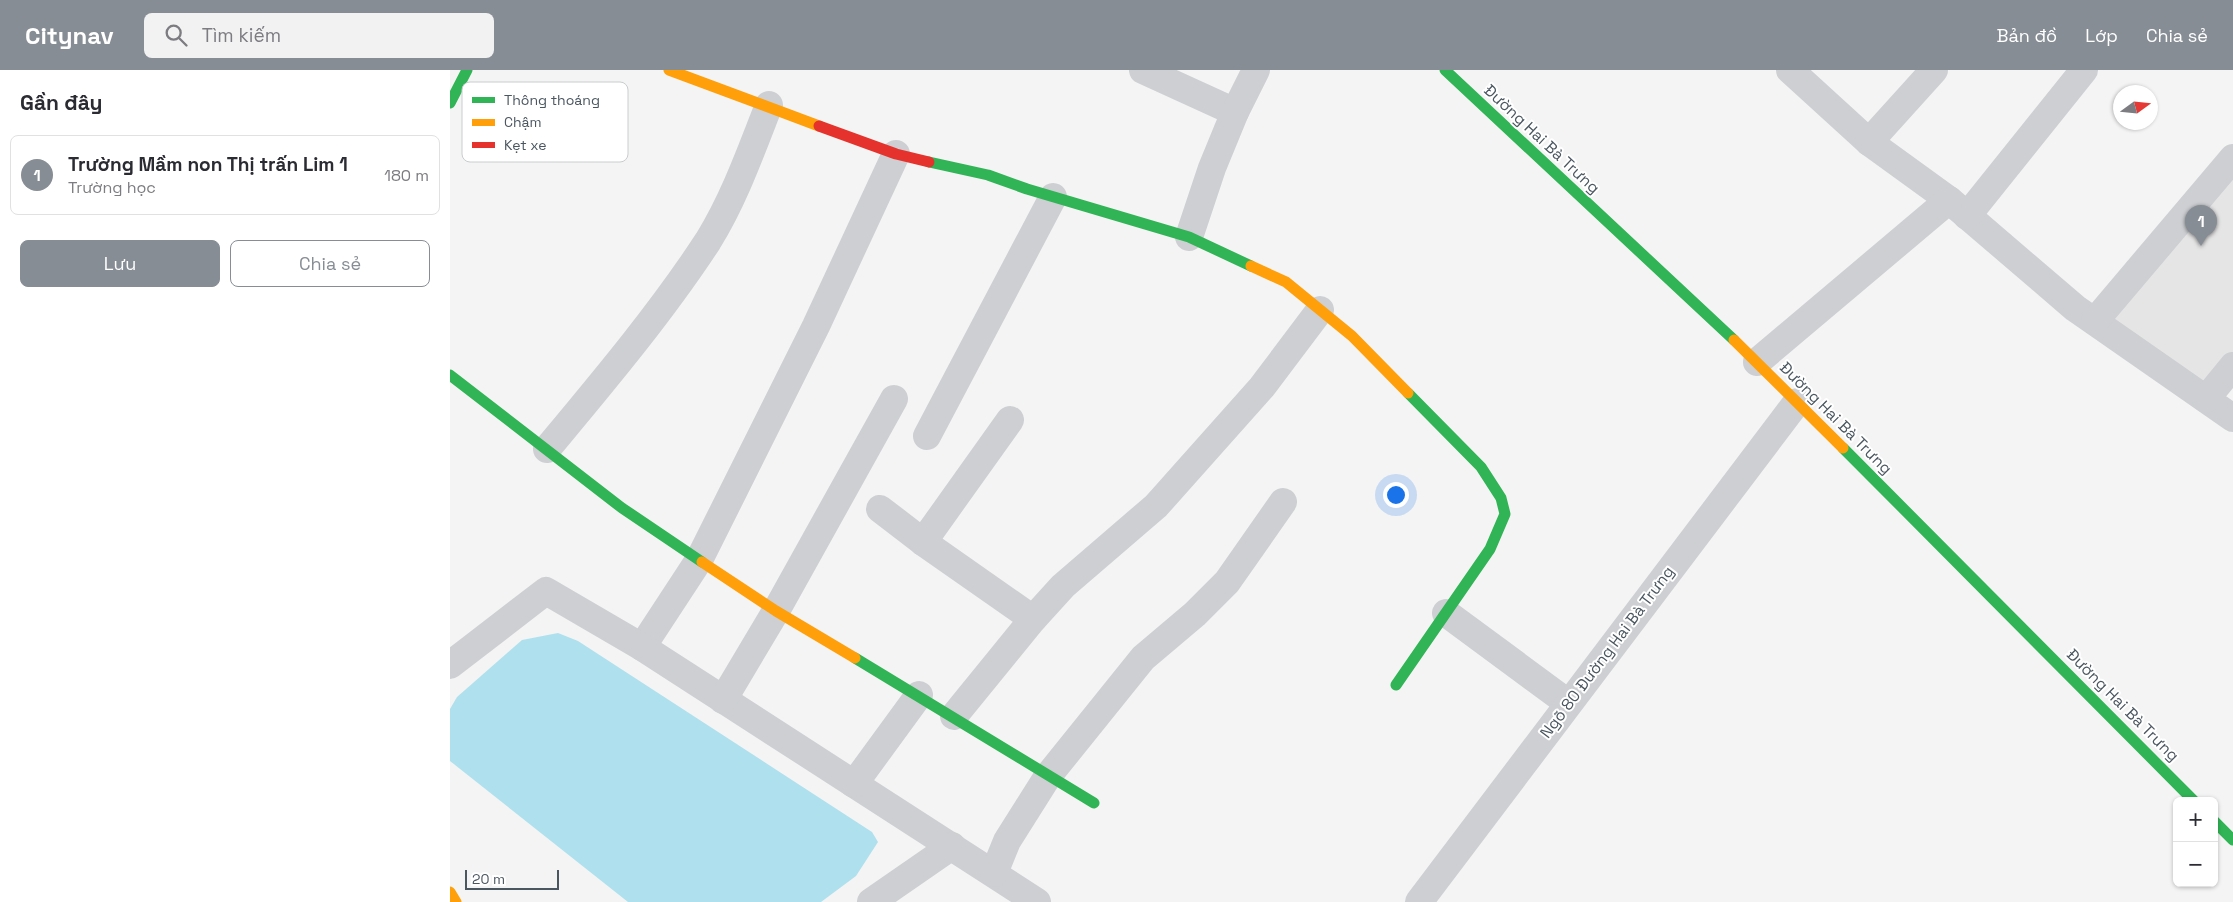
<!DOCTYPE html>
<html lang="vi">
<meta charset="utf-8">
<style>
body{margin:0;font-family:"Space Grotesk",sans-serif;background:#f2f2f3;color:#2b2b33}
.controls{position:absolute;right:15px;bottom:15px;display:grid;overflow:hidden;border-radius:8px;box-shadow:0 1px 4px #0004}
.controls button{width:45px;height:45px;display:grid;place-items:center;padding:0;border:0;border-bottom:1px solid #e1e1e2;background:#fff;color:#2b2b33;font:25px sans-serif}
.compass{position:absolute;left:1663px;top:15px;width:45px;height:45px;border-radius:50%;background:#fff;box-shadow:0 1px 4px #0004;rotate:75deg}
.scale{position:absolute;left:15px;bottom:12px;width:94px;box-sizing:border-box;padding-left:5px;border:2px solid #4a5660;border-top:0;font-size:14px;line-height:18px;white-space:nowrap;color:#4a5660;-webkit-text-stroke:4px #fff;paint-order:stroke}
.you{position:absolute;left:945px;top:424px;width:18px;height:18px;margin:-12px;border:4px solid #fff;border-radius:50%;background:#1a73e8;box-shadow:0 0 0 8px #1a73e833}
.badge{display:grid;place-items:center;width:32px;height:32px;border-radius:50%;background:#868d94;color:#fff;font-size:16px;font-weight:700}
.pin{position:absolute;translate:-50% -41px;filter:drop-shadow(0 1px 2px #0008)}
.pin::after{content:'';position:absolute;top:26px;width:18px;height:15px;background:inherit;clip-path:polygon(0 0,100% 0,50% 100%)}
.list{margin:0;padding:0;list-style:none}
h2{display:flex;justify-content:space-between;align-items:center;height:65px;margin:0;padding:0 20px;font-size:21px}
h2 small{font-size:16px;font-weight:400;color:#7c7c81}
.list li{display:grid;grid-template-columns:32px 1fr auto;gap:15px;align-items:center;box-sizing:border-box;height:80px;margin:0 10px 10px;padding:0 10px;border:1px solid #e1e1e2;border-radius:8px}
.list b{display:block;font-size:19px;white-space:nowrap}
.list p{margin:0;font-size:16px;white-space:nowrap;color:#7c7c81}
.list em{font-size:16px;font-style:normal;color:#7c7c81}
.actions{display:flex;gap:10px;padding:15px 20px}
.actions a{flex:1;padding:11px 0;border:1px solid #868d94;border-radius:8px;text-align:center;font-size:18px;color:#868d94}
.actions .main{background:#868d94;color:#fff}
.icon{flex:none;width:28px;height:28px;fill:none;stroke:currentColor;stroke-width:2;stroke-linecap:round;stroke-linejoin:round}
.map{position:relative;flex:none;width:1783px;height:832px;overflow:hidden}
header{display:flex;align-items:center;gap:30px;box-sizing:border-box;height:70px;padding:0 25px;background:#868d94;color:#fff}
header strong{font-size:24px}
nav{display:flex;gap:28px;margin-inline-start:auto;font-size:18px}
.search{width:350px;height:45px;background:#f2f2f3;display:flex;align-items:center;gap:12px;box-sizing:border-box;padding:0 18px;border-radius:8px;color:#7c7c81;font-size:19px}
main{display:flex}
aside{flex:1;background:#fff}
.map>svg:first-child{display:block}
</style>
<header>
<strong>Citynav</strong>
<div class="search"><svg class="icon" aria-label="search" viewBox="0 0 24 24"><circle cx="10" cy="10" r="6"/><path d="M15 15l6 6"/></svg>Tìm kiếm</div>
<nav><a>Bản đồ</a><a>Lớp</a><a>Chia sẻ</a></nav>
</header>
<main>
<aside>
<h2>Gần đây<small></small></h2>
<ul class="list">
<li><span class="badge">1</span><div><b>Trường Mầm non Thị trấn Lim 1</b><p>Trường học</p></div><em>180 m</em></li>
</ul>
<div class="actions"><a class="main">Lưu</a><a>Chia sẻ</a></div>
</aside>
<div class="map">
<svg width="1783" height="832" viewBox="0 0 1783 832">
<rect width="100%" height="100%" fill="#f4f4f4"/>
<!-- education -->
<path fill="#e6e5e6" d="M1783,101V290L1756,322L1654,251Z"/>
<!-- water -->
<path fill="#afe0ee" d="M108,563L128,571L422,762L428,772L406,806L371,832H178L0,691V639L7,627L72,570Z"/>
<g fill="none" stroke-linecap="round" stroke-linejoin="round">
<!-- street -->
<g stroke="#cdcfd2" stroke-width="28">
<path d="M693,0L785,42"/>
<path d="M1340,0L1419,72L1499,130L1625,238L1783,348"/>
<path d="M1419,72L1484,0"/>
<path d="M1517,146L1634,0"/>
<path d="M739,167L762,98L785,42L806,0"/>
<path d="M1645,251L1783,88"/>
<path d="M1307,292L1499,130"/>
<path d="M1756,329L1783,296"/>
<path d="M477,366L603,127"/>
<path d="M97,379C152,313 211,243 258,171C284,129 301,81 319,35"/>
<path d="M430,439L473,472L583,549"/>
<path d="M473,472L560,350"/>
<path d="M996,543L1118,633"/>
<path d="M192,577L249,490L366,256L446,84"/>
<path d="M0,595L96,521L192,577L587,832"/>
<path d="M273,630L326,541L444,329"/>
<path d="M504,646L583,549L613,516L706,436L812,317L870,240"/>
<path d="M404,714L469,625"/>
<path d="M544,803L557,771L598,706L693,588L745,544L777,512L833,432"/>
<path d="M421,832L502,776"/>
<path d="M969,832L1347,332"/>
</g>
<!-- fast -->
<g stroke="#30b455" stroke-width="11">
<path d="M995,0L1284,270"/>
<path d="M0,33L17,0"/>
<path d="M479,92L538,105L577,119L739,167L801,196"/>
<path d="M0,305L172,438L252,492"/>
<path d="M1393,378L1744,731"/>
<path d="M405,588L644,733"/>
<path d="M946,615L1040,479L1055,444L1051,428L1031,397L958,323"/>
<path d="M1764,751L1783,770"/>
</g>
<!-- slow -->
<g stroke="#ff9f0a" stroke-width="11">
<path d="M219,0L369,56"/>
<path d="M801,196L836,212L902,266L958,323"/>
<path d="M1284,270L1393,378"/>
<path d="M252,492L326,541L405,588"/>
<path d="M0,822L6,832"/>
</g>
<!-- jam -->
<path stroke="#e5322d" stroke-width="11" d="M369,56L446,84L479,92"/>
</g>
<g text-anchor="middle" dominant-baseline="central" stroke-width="4" stroke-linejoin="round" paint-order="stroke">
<!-- street labels -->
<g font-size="16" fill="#4a5660" stroke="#fff">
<text transform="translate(1092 69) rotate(43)">Đường Hai Bà Trưng</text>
<text transform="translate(1386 348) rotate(45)">Đường Hai Bà Trưng</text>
<text transform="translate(1157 582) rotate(-53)">Ngõ 80 Đường Hai Bà Trưng</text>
<text transform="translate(1673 635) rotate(45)">Đường Hai Bà Trưng</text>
</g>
</g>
<!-- legend -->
<rect x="12" y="12" width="166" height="80" rx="8" fill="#fff" stroke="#c9cccf" stroke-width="1"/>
<rect x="22" y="27" width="23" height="6" fill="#30b455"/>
<rect x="22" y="49" width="23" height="7" fill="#ff9f0a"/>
<rect x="22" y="72" width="23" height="6" fill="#e5322d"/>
<g font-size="14" fill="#4a5660">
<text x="54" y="35">Thông thoáng</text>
<text x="54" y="57">Chậm</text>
<text x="54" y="80">Kẹt xe</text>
</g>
</svg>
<div class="controls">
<button>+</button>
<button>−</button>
</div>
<svg class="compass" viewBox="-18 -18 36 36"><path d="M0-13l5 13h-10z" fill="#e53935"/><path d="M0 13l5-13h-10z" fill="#7c7c81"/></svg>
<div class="scale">20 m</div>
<div class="you"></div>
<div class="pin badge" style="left:1751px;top:176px">1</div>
</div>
</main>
